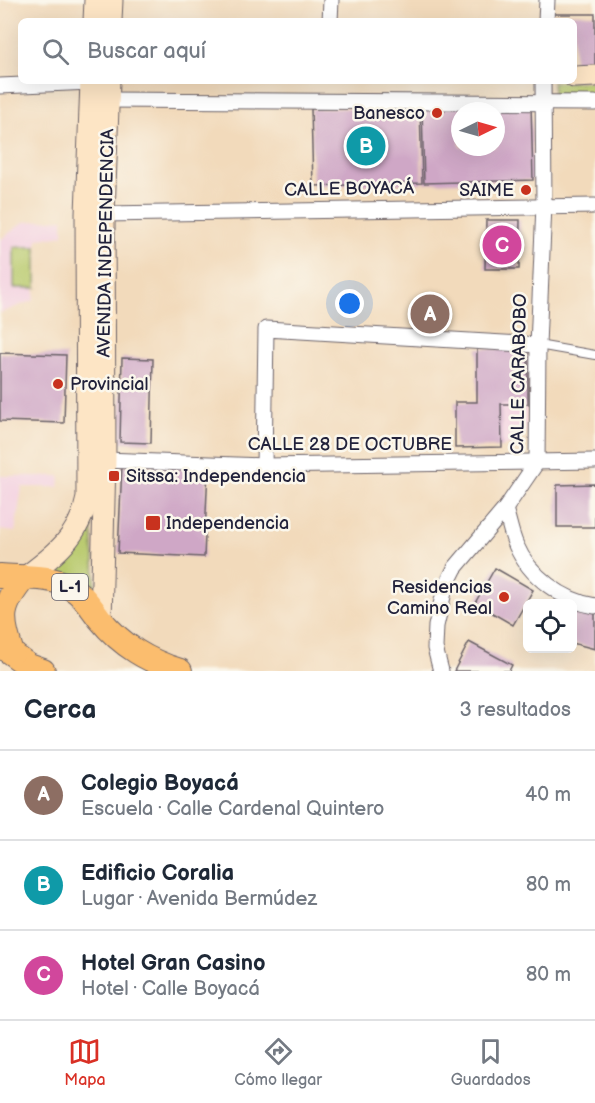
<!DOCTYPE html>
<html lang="es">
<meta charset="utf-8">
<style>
body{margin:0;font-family:"Balsamiq Sans",sans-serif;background:#f6f6f7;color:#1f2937}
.controls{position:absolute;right:18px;bottom:18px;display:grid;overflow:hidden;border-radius:9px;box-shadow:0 6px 24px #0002}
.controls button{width:54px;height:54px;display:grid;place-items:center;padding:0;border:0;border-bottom:2px solid #e0e1e3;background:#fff;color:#1f2937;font:30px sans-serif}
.compass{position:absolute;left:451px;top:102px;width:54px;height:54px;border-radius:50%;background:#fff;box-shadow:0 6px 24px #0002;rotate:85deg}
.you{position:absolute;left:350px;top:304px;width:21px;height:21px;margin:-15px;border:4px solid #fff;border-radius:50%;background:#1a73e8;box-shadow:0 0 0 9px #1a73e833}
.badge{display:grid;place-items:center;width:39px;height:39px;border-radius:50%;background:#d93025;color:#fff;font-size:20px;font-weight:700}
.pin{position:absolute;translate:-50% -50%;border:3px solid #fff;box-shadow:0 2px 6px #0006}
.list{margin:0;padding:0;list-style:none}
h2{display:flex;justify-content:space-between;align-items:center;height:78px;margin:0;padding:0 24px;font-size:26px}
h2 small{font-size:20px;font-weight:400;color:#747a83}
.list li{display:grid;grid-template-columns:39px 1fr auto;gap:18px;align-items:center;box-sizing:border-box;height:90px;padding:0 24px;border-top:2px solid #e0e1e3}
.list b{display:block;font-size:22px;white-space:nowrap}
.list p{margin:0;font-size:20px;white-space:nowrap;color:#747a83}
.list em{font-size:20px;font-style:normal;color:#747a83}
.icon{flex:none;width:33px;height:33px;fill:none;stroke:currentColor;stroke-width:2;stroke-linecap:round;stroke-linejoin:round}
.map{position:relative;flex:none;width:595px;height:671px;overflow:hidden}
.search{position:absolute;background:#fff;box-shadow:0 6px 24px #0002;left:18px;right:18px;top:18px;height:66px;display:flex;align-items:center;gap:15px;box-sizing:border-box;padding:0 21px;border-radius:9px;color:#747a83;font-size:22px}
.sheet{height:348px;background:#fff}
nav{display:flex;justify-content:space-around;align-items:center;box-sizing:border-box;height:84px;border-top:2px solid #e0e1e3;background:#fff;font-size:16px;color:#747a83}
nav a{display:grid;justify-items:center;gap:3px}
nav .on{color:#d93025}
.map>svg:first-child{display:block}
</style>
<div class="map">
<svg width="595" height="671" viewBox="0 0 595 671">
<rect width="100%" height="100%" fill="#fbf7ec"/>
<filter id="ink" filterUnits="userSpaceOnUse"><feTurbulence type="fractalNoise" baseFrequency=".0167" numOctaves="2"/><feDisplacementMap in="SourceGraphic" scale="12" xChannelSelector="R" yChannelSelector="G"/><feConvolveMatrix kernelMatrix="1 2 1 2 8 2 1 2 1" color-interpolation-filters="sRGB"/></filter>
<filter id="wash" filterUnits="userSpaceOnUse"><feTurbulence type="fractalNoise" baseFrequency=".008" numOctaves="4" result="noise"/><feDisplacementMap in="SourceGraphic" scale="24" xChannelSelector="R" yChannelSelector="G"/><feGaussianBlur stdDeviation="1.35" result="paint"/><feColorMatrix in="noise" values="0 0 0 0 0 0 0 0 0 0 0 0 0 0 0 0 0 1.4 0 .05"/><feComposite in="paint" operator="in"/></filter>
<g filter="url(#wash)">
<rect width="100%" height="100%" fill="#f2dabb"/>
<!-- built -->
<g fill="#f3cfe0">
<path d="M63,219V235L37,239L34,300L0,313V240L24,222Z"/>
<path d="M523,350L528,355L526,433L513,444L502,447L455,448V402H477Z"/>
<path d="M0,476H60L59,487H22L15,532L0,530Z"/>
</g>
<!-- green -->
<g fill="#b8c96c" stroke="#6d7654" stroke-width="1.5">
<rect x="553" y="82" width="42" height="13"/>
<rect x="14" y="247" width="22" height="41"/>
<path d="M92,526L96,593L51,572C72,560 81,548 92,526Z"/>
</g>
<g id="blocks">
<!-- building -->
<g fill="#cfa7c6" fill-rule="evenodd">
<path d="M548,14H595V70H574V21H548Z"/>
<path d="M531,104L533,180L424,183L422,107ZM460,111H496V147H460Z"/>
<path d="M420,107L422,183L313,186L311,109Z"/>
<path d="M486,220H520L519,269H485Z"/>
<path d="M477,348L523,350L528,355V404H501L502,447L455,448V402H477Z"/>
<path d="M0,353L66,355L64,423L0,421Z"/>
<path d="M122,358L153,359L151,443L120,442Z"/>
<path d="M122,465L208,469L204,557L118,553Z"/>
<path d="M595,484V527H557V485Z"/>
<path d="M495,568L533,590L513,625L475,603Z"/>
<path d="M572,607L595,613V649L572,643Z"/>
<path d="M469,642L512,665L509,671H454Z"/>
</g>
</g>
</g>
<g filter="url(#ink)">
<use href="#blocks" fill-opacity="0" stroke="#6b6268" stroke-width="1.5"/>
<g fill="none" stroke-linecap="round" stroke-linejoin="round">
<!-- lane casing -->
<g stroke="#6b6268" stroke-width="10">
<path id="lane" d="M538,345L595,355"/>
</g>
<!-- street casing -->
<g stroke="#6b6268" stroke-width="17">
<g id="street">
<path d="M330,21L331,0"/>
<path d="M546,21L547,0"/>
<path d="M0,86L91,82"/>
<path d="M108,100L595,103"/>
<path d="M104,214L595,206"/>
<path d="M105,460L264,466L595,461"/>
<path d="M264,466L266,329L538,345"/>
<path d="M505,509C509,521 511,534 516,545C529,576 563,601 595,606"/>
<path d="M441,671L435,648L436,626L445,588L455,568L505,509L537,462L538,345L544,205L543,81"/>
</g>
</g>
<!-- secondary casing -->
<g stroke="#6b6268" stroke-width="23">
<g id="secondary">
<path d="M94,21L95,0"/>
<path d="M111,21L112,0"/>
<path d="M574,77L595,76"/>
<path d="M24,578C54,556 80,536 87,498L86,214L91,81"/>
<path d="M101,621L105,460L104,214L109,81"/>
</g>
</g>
<!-- primary casing -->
<g stroke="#6b6268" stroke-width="26">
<g id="primary">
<path d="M0,576C21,578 49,575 68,586C83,594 90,606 100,619C122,646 148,661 180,671"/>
<path d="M0,645L29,666L43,671"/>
<path d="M12,653C0,618 0,607 24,578"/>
</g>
</g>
<!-- lane -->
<use href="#lane" stroke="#fff" stroke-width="8"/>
<!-- street -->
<use href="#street" stroke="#fff" stroke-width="15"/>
<!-- secondary -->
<use href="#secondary" stroke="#fde5c5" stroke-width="21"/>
<!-- primary -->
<use href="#primary" stroke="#fbbd6e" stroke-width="24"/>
</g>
</g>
<!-- markers -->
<g fill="#c8321e" stroke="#fbf7ec" stroke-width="2">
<circle cx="437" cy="113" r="6"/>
<circle cx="526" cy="190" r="6"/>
<circle cx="58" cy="384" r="6"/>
<rect x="108" y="470" width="12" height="12" rx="3"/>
<rect x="145" y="515" width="16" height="16" rx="3"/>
<circle cx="504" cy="597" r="6"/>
</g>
<g text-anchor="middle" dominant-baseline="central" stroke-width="5" stroke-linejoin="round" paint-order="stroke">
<!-- shield labels -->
<rect fill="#fbf7ec" stroke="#636270" stroke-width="1.5" x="52" y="574" width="36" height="26" rx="4.5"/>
<g font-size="16" font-weight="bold" fill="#22223b">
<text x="70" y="587">L-1</text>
</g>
<!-- poi labels -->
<g font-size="18" fill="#22223b" stroke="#fbf7ec" text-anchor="end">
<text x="425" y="113">Banesco</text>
<text x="514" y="190">SAIME</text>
<text x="70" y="384" text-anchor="start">Provincial</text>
<text x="126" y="476" text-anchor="start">Sitssa: Independencia</text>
<text x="166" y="523" text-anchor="start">Independencia</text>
<text x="492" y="587">Residencias<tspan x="492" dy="21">Camino Real</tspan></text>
</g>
<!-- street labels -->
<g font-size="18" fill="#22223b" stroke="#fbf7ec">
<text transform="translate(349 189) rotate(-1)">CALLE BOYACÁ</text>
<text transform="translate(106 243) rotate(-89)">AVENIDA INDEPENDENCIA</text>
<text transform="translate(519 374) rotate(-89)">CALLE CARABOBO</text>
<text x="350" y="444">CALLE 28 DE OCTUBRE</text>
</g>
</g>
</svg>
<div class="controls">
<button><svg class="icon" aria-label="locate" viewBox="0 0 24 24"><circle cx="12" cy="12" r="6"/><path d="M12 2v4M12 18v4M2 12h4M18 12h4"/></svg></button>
</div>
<svg class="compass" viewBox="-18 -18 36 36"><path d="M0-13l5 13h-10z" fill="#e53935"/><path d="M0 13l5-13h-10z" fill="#747a83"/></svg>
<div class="you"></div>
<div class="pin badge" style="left:430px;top:314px;background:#8d6e63">A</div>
<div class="pin badge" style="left:366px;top:146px;background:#0f9aa8">B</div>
<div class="pin badge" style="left:502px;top:245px;background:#d1479c">C</div>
<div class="search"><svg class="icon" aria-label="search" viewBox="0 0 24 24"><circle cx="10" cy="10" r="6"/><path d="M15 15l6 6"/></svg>Buscar aquí</div>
</div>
<section class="sheet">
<h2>Cerca<small>3 resultados</small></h2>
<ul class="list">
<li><span class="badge" style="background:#8d6e63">A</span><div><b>Colegio Boyacá</b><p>Escuela · Calle Cardenal Quintero</p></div><em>40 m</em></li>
<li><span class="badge" style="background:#0f9aa8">B</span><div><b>Edificio Coralia</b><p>Lugar · Avenida Bermúdez</p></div><em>80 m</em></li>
<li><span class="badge" style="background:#d1479c">C</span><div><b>Hotel Gran Casino</b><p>Hotel · Calle Boyacá</p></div><em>80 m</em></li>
</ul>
</section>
<nav>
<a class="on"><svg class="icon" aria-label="map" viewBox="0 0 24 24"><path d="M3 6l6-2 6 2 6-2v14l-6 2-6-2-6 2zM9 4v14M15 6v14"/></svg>Mapa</a>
<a><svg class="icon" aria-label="directions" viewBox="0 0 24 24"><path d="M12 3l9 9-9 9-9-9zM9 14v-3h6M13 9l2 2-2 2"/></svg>Cómo llegar</a>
<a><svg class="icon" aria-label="saved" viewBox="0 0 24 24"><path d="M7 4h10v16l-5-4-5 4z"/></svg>Guardados</a>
</nav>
